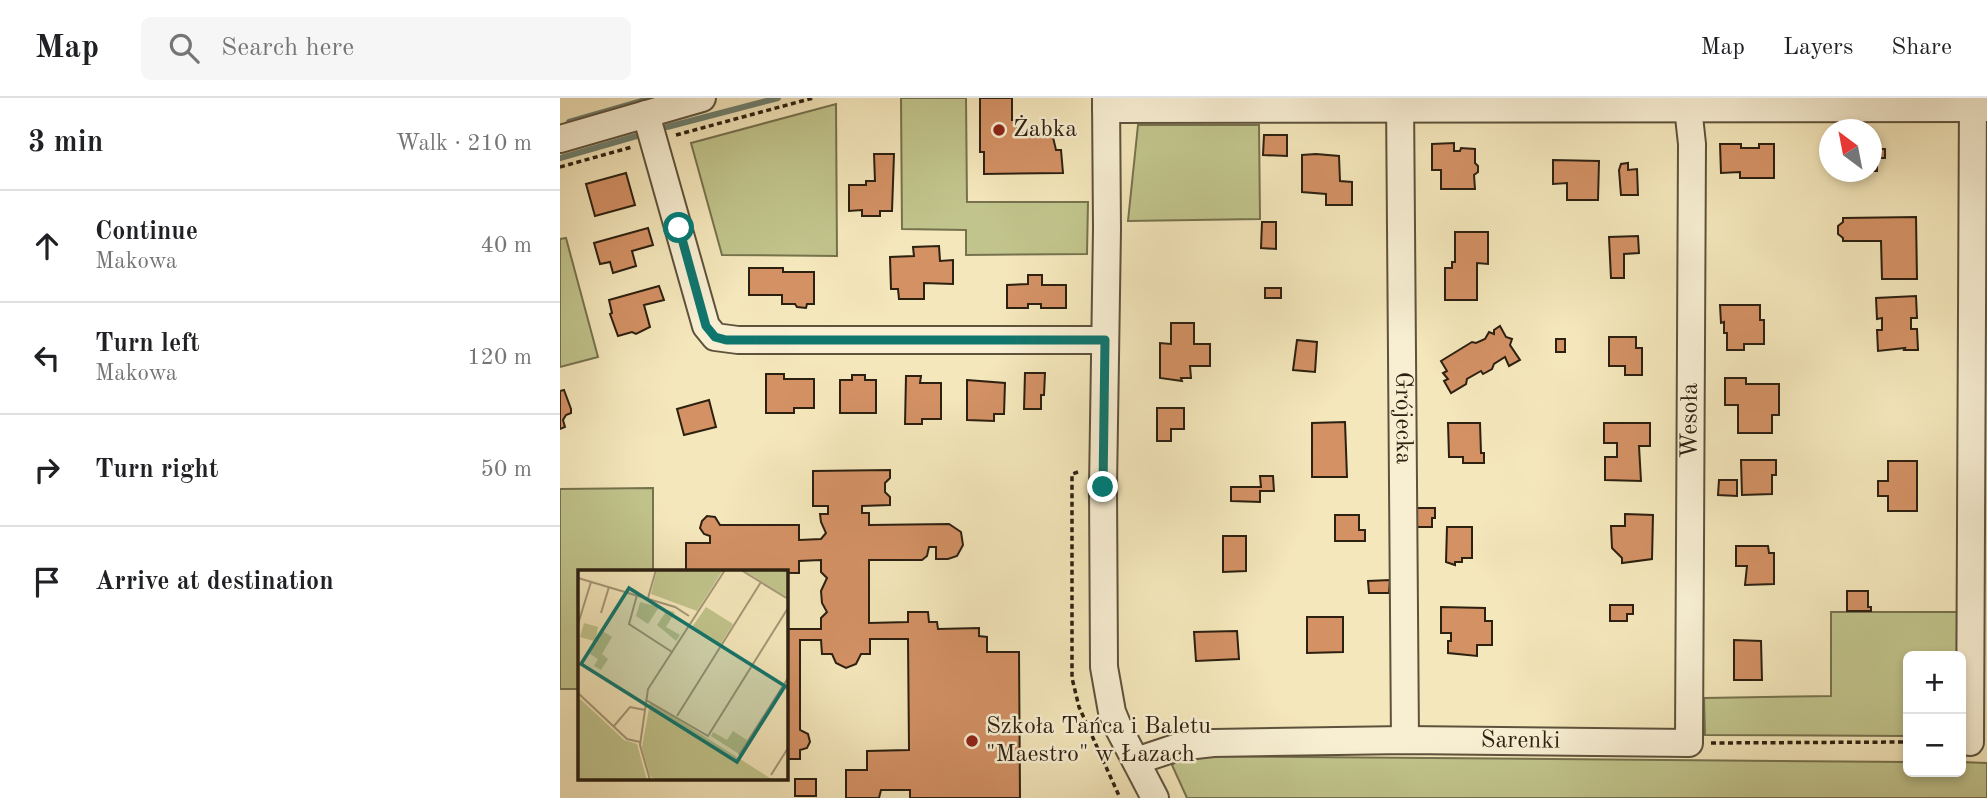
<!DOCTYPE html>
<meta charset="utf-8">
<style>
body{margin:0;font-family:"Old Standard TT",serif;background:#f6f6f6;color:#202124}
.controls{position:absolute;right:21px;bottom:21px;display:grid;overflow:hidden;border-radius:10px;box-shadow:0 4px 10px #0003}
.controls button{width:63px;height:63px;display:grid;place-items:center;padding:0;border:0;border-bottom:2px solid #e0e0e0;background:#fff;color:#202124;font:35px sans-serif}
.compass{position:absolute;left:1259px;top:21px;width:63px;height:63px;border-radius:50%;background:#fff;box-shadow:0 4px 10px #0003;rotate:328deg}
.stop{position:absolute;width:21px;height:21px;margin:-16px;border:5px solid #0f766e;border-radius:50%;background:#fff}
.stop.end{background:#0f766e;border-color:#fff;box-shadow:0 2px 7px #0008}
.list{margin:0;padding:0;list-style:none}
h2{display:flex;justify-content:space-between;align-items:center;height:91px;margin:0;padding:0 28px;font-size:30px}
h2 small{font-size:23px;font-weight:400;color:#757577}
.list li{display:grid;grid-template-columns:46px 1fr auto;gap:21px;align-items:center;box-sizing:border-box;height:112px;padding:0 28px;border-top:2px solid #e0e0e0}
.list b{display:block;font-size:26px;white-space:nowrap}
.list p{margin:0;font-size:23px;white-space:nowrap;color:#757577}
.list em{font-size:23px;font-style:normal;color:#757577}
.icon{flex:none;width:38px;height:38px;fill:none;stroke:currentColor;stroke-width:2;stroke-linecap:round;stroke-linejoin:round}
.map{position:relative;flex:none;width:1427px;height:700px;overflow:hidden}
header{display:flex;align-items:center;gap:42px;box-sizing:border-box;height:98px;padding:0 35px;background:#fff;border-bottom:2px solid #e0e0e0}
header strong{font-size:33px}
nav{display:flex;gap:38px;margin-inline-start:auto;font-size:24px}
.search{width:490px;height:63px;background:#f6f6f6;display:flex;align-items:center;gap:18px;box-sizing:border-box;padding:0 24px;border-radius:10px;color:#757577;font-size:26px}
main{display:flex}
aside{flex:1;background:#fff}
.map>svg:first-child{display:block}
</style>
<header>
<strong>Map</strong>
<div class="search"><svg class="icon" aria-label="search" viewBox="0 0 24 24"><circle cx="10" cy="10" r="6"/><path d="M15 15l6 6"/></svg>Search here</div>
<nav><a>Map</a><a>Layers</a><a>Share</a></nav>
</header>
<main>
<aside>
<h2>3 min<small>Walk · 210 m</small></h2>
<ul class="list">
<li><svg class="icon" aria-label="ahead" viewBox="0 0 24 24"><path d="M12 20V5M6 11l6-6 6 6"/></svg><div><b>Continue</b><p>Makowa</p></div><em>40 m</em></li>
<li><svg class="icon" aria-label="left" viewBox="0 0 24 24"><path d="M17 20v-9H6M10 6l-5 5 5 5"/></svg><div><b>Turn left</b><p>Makowa</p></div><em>120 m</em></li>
<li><svg class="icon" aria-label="right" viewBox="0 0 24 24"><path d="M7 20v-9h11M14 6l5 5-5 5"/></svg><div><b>Turn right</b></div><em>50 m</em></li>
<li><svg class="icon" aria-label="arrive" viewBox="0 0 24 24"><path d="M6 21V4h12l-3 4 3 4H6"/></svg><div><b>Arrive at destination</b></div></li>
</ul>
</aside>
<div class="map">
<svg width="1427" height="700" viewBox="0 0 1427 700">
<rect width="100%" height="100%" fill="#f4e7bb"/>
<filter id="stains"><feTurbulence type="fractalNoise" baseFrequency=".00286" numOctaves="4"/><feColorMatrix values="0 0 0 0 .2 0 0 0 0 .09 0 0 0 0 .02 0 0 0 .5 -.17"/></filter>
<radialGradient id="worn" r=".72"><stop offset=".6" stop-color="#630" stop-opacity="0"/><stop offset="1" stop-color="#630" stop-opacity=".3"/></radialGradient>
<!-- green -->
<g fill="#c1c48c" stroke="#76724e" stroke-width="2">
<path d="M341,0H406L407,104H528L527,156L406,157V132L342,131Z"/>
<path d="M276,6L277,158L162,157L131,45Z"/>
<path d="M578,27H699L700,121L568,123Z"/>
<path d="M6,140L38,259L0,269V141Z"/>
<path d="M93,390V474H19V591H0V391Z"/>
<path d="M1271,514H1398L1399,558H1348V638L1145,637L1144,600L1271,598Z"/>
<path d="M623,658L1348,664V674H1401V664L1427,665V700H627L612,667Z"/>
</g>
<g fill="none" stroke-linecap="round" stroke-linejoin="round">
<!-- stream -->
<g stroke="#6f806f" stroke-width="6">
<path d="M9,24L92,0"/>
<path d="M107,29L218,0"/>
<path d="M0,60L80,37"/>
</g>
</g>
<!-- building -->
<g fill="#d39164" stroke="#2c2011" stroke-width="2">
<path d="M420,0H452V22H457V35H492L496,52H501L503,75L424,76V54H420Z"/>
<path d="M704,37H727V58L703,57Z"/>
<path d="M894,45V53H900L901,50L915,51V65L918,68V74L914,77L915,91H881V72H872V46Z"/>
<path d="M1311,45H1317V51H1325V60H1317V73H1311Z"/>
<path d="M1160,46H1181V50H1199V46H1214V80H1180V74L1161,75Z"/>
<path d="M314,56H334L332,113H320V118H302V112L289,113V87H306V83H315Z"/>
<path d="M756,56L779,58L780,83L792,84V107H766V96L742,94V57Z"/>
<path d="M993,62L1039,63L1038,102H1007V85L993,86Z"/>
<path d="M1068,65V72L1077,71L1078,97H1061L1059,72L1061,66Z"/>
<path d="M66,75L75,107L35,118L26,86Z"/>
<path d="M1356,119L1357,181H1322L1321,143H1283V140L1278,136V128L1283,124V120Z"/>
<path d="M702,124H716V151L701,150Z"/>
<path d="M88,130L93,147L72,153L76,168L53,175L50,164L40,166L34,145Z"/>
<path d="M895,134H928V166L917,165V202H885V170H892V164H895Z"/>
<path d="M1078,138L1079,155L1064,156V180H1051L1049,139Z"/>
<path d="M379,148L380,163L393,162V186L364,185V201H339L338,191H331L330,159L354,158L353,149Z"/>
<path d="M189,170H223V174H254V206H247L246,210L237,209L235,206H222V197H189Z"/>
<path d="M468,177H482V187H506V210H481V206H468V210H447V187L468,186Z"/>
<path d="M99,188L104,202L84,207L90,229L76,236L72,234L58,238L50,216L52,215L49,202Z"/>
<rect x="705" y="190" width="16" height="10"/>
<path d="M1356,198L1357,220H1351V231H1357L1358,252H1344L1345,250L1318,253L1317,232H1322V220L1317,221L1316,200Z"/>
<path d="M1160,207H1200V222H1204V246H1184V252H1167V235H1164V224L1161,225Z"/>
<path d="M611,225H634V246H650V268H630L631,280H621L622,283L600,280V245L611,246Z"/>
<path d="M940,228L946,239L952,241L950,247L960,262L949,268L945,259L934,266L932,271L923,276L921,273L907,281L906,286L891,295L884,283L888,281L883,275L887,273L881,263L912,244L916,245L925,241L929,234L934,236V232Z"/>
<path d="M1049,239H1076V250H1082V277H1065V268H1049Z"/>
<rect x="996" y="241" width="9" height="13"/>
<path d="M737,242L757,244L755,274L733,272Z"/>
<path d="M465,275H485L484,297H481V311H464Z"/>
<path d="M206,276H224V281H254V310H234V315H206Z"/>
<path d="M292,277H305V282H316V315H280V282H292Z"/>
<path d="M346,278H361L360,285H381V321H362V326H345Z"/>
<path d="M1165,280H1186V286H1219V317H1212V335H1178V307H1165Z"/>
<path d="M407,282L445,285L444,316H434V323L407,322Z"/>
<path d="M4,292L11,311V315L6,317L3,322L5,329L0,331V293Z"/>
<path d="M149,302L156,329L124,337L117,311Z"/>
<path d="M597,310H624V331H611V343H597Z"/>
<path d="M785,324L787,379H752V325Z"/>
<path d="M888,325H920L921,355H924V365H903V359H889Z"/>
<path d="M1044,325H1090V348H1079L1081,383L1045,382V359H1057V345H1044Z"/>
<path d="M1181,362H1216V377H1212V396L1182,397Z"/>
<path d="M1328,363H1357V413H1328V398H1318V383H1328Z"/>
<path d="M330,372V380L325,385V394L330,399V407L302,408V415H309V427L389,426L401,434L403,447L397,458L388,461H376V449H369L367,458L362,462H309V525L348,524V514H368L369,524H377L378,531L419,530V538L427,539V554H459L460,700H350V692H321L319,700H286V672H307V653L349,652L348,541H310V556H301L296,566L286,570L276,565L272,556H262L261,542H240V632L248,636L250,644L247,650L240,652V661H226V531H261V520L267,514L262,505L261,493L267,480L261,474V462L239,463V475L126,474V445H150V438L144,436L140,430L142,423L147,418L155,419L160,427H239V442L261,441L266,435L261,424L260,416H268V408H253V373Z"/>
<path d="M700,378H713L714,393H700V404L671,403V389H701Z"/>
<path d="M1159,382H1177V398L1158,397Z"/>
<path d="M855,410H875V420H872V429H855Z"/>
<path d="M1065,416L1093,417L1092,461L1062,465V460L1052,450L1051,428H1065Z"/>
<path d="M775,417H799V432H805V443H775Z"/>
<path d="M887,429H912V460H902V464H895V467L886,464Z"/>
<path d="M663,438H686V473L663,474Z"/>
<path d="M1176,448H1208L1209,455H1214V486L1185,487L1187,468H1176Z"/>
<path d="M830,482L829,495H809L808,483Z"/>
<path d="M1287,493H1308V509H1311V513H1287Z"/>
<path d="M1050,507H1073V516H1067V523H1050Z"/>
<path d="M881,509L925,510V523H932V547H917V558L888,555V543H891V535H881Z"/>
<path d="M747,519H783V554L747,555Z"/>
<path d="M677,533L679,561L636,563L634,534Z"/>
<path d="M1174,542L1201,543L1202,582H1174Z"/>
<rect x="235" y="681" width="21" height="17"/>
</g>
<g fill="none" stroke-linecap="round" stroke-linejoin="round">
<!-- minor casing -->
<g stroke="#5e523c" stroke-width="30">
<g id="minor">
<path d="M546,0L547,131L543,389L544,569L552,614L559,631L595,700"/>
<path id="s1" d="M840,0L845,642"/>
<path d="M546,11L1427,10"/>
<path d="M86,16L146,228L155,239L178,242H545"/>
<path d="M0,41L142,0"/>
<path d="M1410,644L1413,0"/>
<path id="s2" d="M576,663L618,649L653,645L845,642L1129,645L1132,46L1127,0"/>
</g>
</g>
<!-- path -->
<g stroke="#2c2011" stroke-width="3.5" stroke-dasharray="5 3.5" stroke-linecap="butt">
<path d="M116,37L253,0"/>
<path d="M0,69L72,49"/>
<path d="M518,374L512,376V580L519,609L560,700"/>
<path d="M1151,645L1348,644"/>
</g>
<!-- minor -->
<use href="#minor" stroke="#f8efd3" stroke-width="26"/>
</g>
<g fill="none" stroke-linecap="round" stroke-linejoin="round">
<!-- route -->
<path stroke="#0f766e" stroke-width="9" d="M119,130L146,228L155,239L166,242H545L543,389"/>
</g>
<!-- markers -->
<g fill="#8f2418" stroke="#f8efd3" stroke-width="2.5">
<circle cx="439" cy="32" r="7"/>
<circle cx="412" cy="643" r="7"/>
</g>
<g text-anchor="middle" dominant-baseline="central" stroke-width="5" stroke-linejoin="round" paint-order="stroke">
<!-- poi labels -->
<g font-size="24" fill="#2c2011" stroke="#f8efd3" text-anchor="start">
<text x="453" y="32">Żabka</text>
<text x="426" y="629">Szkoła Tańca i Baletu<tspan x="426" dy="28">"Maestro" w Łazach</tspan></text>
</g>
<!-- street labels -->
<g font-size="24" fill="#2c2011" stroke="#f8efd3">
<text stroke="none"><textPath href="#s1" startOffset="320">Grójecka</textPath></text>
<text stroke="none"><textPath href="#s2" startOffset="878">Wesoła</textPath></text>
<text stroke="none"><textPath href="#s2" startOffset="387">Sarenki</textPath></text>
</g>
</g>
<!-- overview -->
<g transform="translate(18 472)">
<rect width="210" height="210" fill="#f4e7bb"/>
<path d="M79,0H145L119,41L73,24ZM165,0H210V28ZM62,32L81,37L70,54L58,46ZM128,37L155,54L142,75L114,57ZM89,40L97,42L88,57L102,65L98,71L79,55ZM6,53L20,57L18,68L23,60L34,67L24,84L30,89L23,100L16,96L20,89L9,82L16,71L2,67ZM0,127L46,170L59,174L69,210H0ZM72,133H74L195,210H78L72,206L64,177ZM155,161L169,170L161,184L133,166L135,162L149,170Z" fill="#c1c48c"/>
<path fill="none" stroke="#a49777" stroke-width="2" d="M163,0L210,29M0,8L97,37L111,46M59,25L51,54L94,82M70,28L78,0M23,43L31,17M0,54L13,12M110,56L210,119M0,123L49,169L62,172M68,130L130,166L210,38M99,146L183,12M36,156L52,137L67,140M161,185L210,108M193,205L210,178M72,210L62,175L70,119L147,0"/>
<path fill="#0f766e" fill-opacity="0.15" stroke="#0f766e" stroke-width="3.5" d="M51,18L207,116L159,192L3,94Z"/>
<rect width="210" height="210" fill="none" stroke="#2c2011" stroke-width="3.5"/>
</g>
<rect width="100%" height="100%" filter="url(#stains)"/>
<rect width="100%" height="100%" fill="url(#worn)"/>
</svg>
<div class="controls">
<button>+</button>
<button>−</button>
</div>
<svg class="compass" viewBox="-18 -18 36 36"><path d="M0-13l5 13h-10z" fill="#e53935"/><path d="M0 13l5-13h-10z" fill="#757577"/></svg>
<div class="stop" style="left:119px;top:130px"></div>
<div class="stop end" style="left:543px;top:389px"></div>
</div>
</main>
